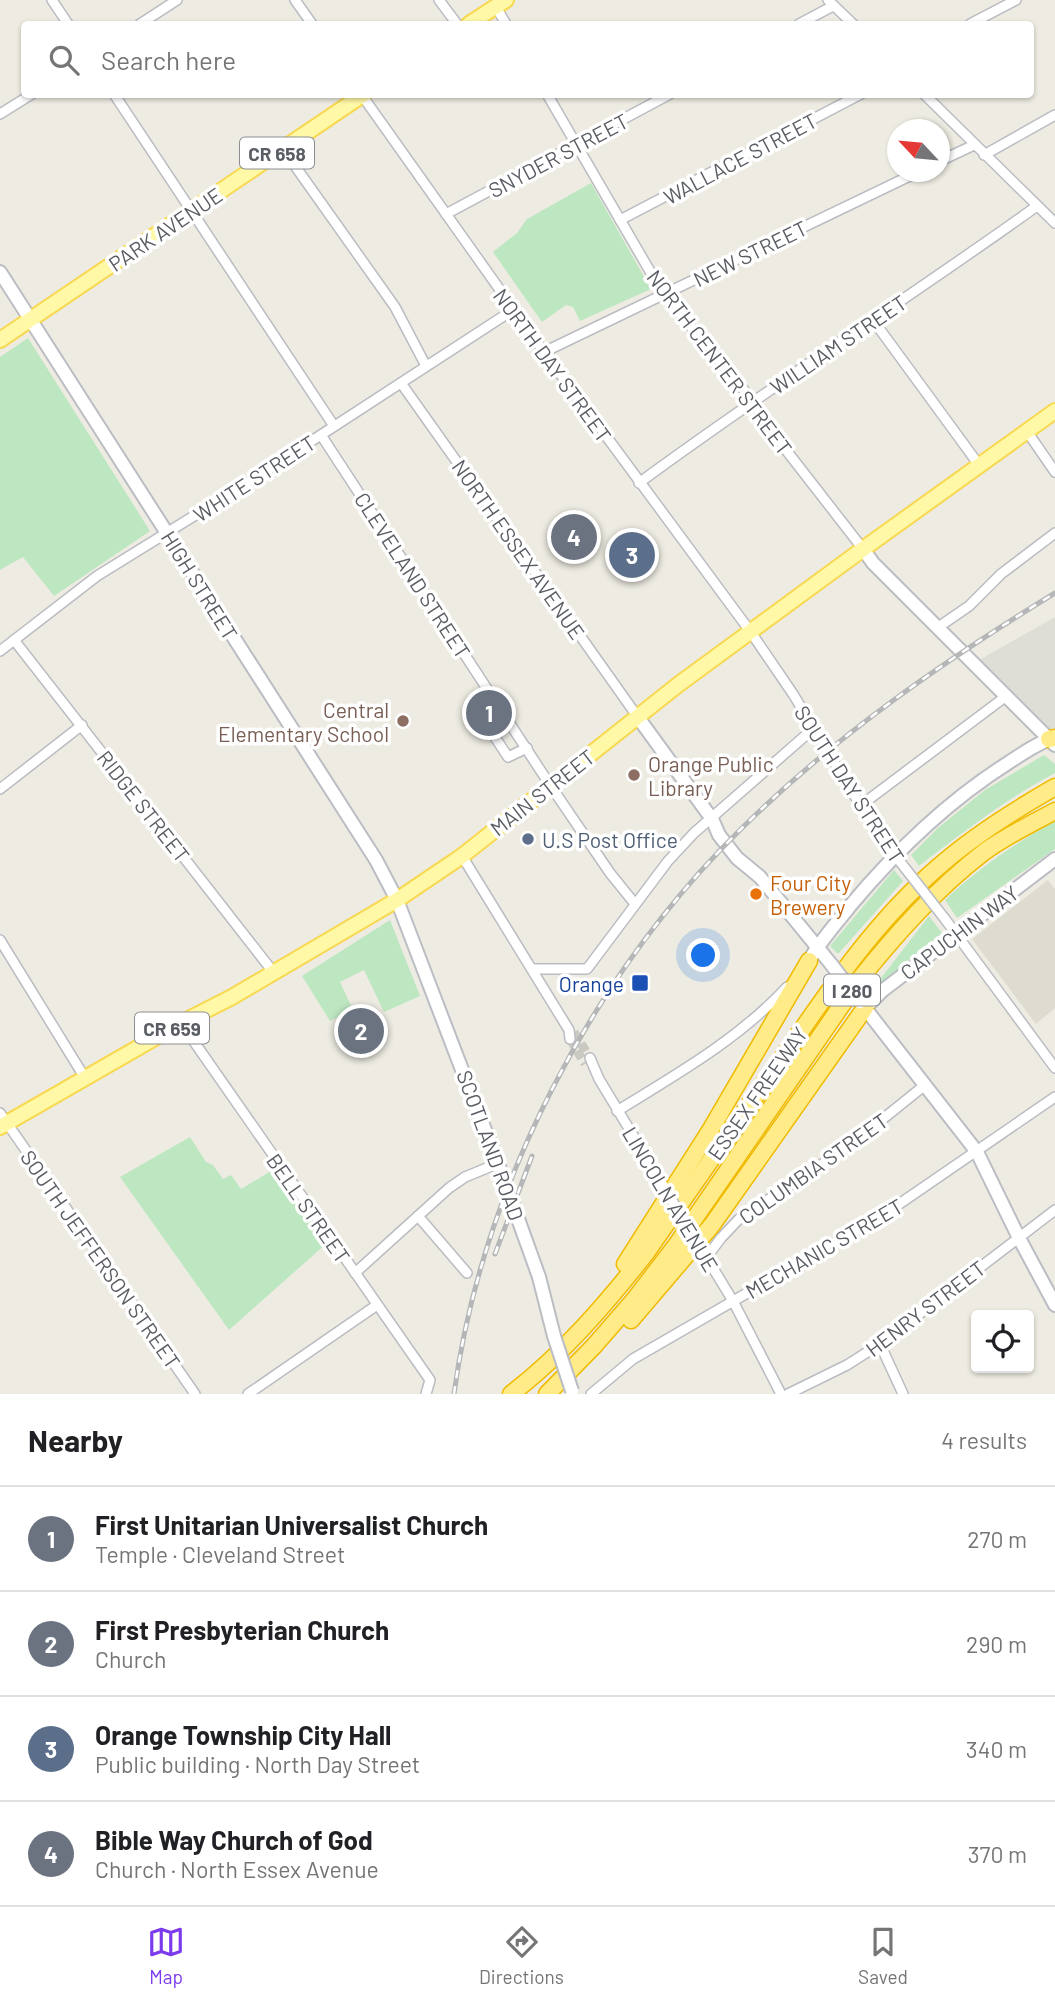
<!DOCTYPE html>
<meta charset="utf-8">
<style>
body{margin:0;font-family:Barlow,sans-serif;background:#f6f6f6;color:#202124}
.controls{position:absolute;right:21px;bottom:21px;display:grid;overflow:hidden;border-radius:7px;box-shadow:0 2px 5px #0004}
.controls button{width:63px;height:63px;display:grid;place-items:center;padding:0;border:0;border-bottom:2px solid #e0e0e0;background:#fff;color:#202124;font:35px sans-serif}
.compass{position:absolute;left:887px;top:119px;width:63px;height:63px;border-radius:50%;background:#fff;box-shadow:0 2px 5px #0004;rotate:296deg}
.you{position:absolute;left:704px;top:956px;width:24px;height:24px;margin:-18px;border:5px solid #fff;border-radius:50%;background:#1a73e8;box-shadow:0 0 0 10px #1a73e833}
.badge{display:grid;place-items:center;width:46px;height:46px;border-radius:50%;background:#7c3aed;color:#fff;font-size:23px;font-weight:700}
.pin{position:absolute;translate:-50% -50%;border:4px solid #fff;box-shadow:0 2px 7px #0006}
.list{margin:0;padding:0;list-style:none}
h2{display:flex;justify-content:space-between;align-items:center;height:91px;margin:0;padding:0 28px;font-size:30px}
h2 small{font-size:23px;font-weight:400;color:#757577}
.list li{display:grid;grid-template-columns:46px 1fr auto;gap:21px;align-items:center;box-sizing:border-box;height:105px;padding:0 28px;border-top:2px solid #e0e0e0}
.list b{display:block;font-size:26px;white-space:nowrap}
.list p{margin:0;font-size:23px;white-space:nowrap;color:#757577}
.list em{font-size:23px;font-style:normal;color:#757577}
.icon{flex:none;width:38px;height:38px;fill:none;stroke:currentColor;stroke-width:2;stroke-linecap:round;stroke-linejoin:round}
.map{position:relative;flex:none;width:1055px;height:1394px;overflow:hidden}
.search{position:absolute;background:#fff;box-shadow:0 2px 5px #0004;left:21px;right:21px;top:21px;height:77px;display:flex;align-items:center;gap:18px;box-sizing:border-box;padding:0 24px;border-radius:7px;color:#757577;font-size:26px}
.sheet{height:511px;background:#fff}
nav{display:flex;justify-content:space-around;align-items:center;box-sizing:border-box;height:98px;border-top:2px solid #e0e0e0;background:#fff;font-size:19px;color:#757577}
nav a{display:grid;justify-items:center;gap:4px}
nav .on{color:#7c3aed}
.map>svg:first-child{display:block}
</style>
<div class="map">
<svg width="1055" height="1394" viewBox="0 0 1055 1394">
<rect width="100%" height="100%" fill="#eeece2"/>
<!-- industrial -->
<path fill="#deded6" d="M1055,617V745L972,664Z"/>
<!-- education -->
<path fill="#dedcd1" d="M1048,880L1055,889V1008L1036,1024L972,939Z"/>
<!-- green -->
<g fill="#bde7c0">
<path d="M591,183L651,289L580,321L573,307L566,305L542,322L493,252L517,233L527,219Z"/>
<path d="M28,338L150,531L54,596L23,557L0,570V357Z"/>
<path d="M1044,755L1055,764V773C1006,799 963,832 919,866L911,855L938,828L985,790Z"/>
<path d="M1055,821V849L957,918L945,900C978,868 1016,843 1055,821Z"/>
<path d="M894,870L903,881L838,954L830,946Z"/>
<path d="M929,916L942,933L871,991Z"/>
<path d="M390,920L420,996L384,1012L364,970L340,982L353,1010L330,1021L302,976Z"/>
<path d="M190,1137L206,1162L213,1165L223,1179L231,1175L241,1189L273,1170L327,1243L229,1330L120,1177Z"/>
</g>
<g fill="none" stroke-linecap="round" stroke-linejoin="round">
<!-- minor-tunnel -->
<g stroke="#c9c8c2" stroke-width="9" stroke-dasharray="9 4.5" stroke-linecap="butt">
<path d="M574,1032L590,1058"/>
<path d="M570,1039L585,1064"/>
</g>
<!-- minor casing -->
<g stroke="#babcc2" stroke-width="12">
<g id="minor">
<path d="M52,0L68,24"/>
<path d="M295,0L312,24"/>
<path d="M439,0L457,24"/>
<path d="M828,0L853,24"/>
<path d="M496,7L506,24"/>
<path d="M140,24L177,0"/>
<path d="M799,24L833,6"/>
<path d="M970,24L1016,0"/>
<path d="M114,94L334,426"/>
<path d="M361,94L544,352L750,631L793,694L876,831L905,868"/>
<path d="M547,94L662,292L754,402L786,450L863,549"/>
<path d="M924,94L1055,223"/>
<path d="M0,114L32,94"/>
<path d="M283,149L395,307L426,366"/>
<path d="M984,155L1055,115"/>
<path d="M940,161L974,145"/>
<path d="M446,214L670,94"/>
<path d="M620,220L861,94"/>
<path d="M873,320L979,465"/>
<path d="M544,352L918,172"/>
<path d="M401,383L637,716"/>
<path d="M1026,430L1055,472"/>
<path d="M321,435L550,785L610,873L635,904"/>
<path d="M639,483C769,387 906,300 1037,206"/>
<path d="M937,628L969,606L1001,574L1055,533"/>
<path d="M14,640L274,973"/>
<path d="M0,651L97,576L244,485L513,310"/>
<path d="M497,702L481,716L508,757L527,748"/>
<path d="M0,789L82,725"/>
<path d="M860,806L1005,697"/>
<path d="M462,856L569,1030L570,1039"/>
<path d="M945,919L1055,1068"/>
<path d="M0,940L85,1078"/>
<path d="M532,969H587L668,861L694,833L814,728"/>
<path d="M181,1023L430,1380L426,1394"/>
<path d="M590,1058L599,1079L666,1190"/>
<path d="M617,1111C677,1074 739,1039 787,987"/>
<path d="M0,1113L195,1394"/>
<path d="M418,1216L467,1273"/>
<path d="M705,1255L733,1301L781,1394"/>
<path d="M706,1258L721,1238L739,1219L848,1147L925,1085"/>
<path d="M355,1273L449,1188L465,1177L499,1163"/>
<path d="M880,1344L903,1394"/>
<path d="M248,1394L377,1305"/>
<path d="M591,1394L633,1359L889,1211L1055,1097"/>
<path d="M788,1394L847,1365L880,1344L1055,1210"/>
</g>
</g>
<!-- secondary casing -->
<g stroke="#bbbdc4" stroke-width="16">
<g id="secondary">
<path d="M0,272L376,860L397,900L503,1177"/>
<path d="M863,549L873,563L1055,745"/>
<path d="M637,716L712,819L719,835L737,858L760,877L831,964"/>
<path d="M809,961C820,941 836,924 850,906C896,851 948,801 1008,763C1023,753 1038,743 1055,737"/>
<path d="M861,1003L977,1152L1019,1238L1055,1305"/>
<path d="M865,1008L882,991L1055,859"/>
<path d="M539,1277L554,1336"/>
</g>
</g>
<!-- primary casing -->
<g stroke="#f8d851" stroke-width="18">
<g id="primary">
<path d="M469,24L506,0"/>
<path d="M0,340L364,94"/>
<path d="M0,1127L181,1023L232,997L397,900L462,856L679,684L863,549L1055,411"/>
</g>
</g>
<!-- motorway casing -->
<g stroke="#f0ba00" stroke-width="19">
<g id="motorway">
<path d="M1049,739L1055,738"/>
<path d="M625,1264L711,1129L809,961"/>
<path d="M631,1320L712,1225L865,1008"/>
<path d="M511,1394C562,1355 606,1304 646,1253C691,1188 737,1122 783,1057C829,990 875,922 937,868C973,836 1013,811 1055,787"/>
<path d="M547,1394L594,1346L634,1300L677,1244L859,980C896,934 936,889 984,852C1006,836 1031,824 1055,811"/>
</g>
</g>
<!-- minor -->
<use href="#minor" stroke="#fff" stroke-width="9"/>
<!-- secondary -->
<use href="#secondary" stroke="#fff" stroke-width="12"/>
<!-- primary -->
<use href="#primary" stroke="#fff8a6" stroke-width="14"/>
<!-- motorway -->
<use href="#motorway" stroke="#ffeb88" stroke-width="16"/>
<!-- rail casing -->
<g stroke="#b5b6b7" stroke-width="5">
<g id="rail">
<path d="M495,1254L532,1156"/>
<path d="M454,1394C482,1187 593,974 742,828C835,736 944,661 1055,593"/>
</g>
</g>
<!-- rail -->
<use href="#rail" stroke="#fff" stroke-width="2.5" stroke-dasharray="8" stroke-linecap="butt"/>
<!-- minor-bridge casing -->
<g stroke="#babcc2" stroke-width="12" stroke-linecap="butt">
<g id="minor-bridge">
<path d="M905,868L945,919"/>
<path d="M666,1190L700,1248"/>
</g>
</g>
<!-- secondary-bridge casing -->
<g stroke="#bbbdc4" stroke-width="16" stroke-linecap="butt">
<g id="secondary-bridge">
<path d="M831,964L860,1002"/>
<path d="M503,1177L539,1277"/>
<path d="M554,1336L572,1391"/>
</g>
</g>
<!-- minor-bridge -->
<use href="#minor-bridge" stroke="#fff" stroke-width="9"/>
<!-- secondary-bridge -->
<use href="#secondary-bridge" stroke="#fff" stroke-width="12"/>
</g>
<!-- markers -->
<g fill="#8d6e63" stroke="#fff" stroke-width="2.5">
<circle cx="403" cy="721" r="7"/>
<circle cx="634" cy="775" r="7"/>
</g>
<circle fill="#5c6f8a" stroke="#fff" stroke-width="2.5" cx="528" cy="839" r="7"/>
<circle fill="#e8710a" stroke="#fff" stroke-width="2.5" cx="756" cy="894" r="7"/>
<rect fill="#1a4fb4" stroke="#fff" stroke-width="2.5" x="631" y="974" width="18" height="18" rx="3.5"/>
<g text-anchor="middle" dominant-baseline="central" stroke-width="7" stroke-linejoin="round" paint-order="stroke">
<!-- shield labels -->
<g fill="#fff" stroke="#8c8e92" stroke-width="2">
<rect x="240" y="137.5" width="74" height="31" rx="5"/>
<rect x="824" y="974.5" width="56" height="31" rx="5"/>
<rect x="135" y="1012.5" width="74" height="31" rx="5"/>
</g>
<g font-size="19" font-weight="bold" fill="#5a5e64">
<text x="277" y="153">CR 658</text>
<text x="852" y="990">I 280</text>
<text x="172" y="1028">CR 659</text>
</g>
<!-- street labels -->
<g font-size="21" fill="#5a5e64" stroke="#fff">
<text transform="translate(558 155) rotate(-28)">SNYDER STREET</text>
<text transform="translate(740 158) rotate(-28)">WALLACE STREET</text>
<text transform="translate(165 229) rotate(-34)">PARK AVENUE</text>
<text transform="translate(750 253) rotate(-26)">NEW STREET</text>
<text transform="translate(838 344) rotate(-34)">WILLIAM STREET</text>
<text transform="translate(720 362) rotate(53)">NORTH CENTER STREET</text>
<text transform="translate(553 365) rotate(54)">NORTH DAY STREET</text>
<text transform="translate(254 478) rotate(-33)">WHITE STREET</text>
<text transform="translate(519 549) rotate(55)">NORTH ESSEX AVENUE</text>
<text transform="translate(413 575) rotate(57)">CLEVELAND STREET</text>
<text transform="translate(200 585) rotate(58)">HIGH STREET</text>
<text transform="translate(850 784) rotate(57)">SOUTH DAY STREET</text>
<text transform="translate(542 792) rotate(-38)">MAIN STREET</text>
<text transform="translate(144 806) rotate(52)">RIDGE STREET</text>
<text transform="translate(959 932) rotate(-37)">CAPUCHIN WAY</text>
<text transform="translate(757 1093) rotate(-55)">ESSEX FREEWAY</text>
<text transform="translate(491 1145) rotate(70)">SCOTLAND ROAD</text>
<text transform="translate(813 1168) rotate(-35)">COLUMBIA STREET</text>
<text transform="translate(671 1199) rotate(59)">LINCOLN AVENUE</text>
<text transform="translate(309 1208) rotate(55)">BELL STREET</text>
<text transform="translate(824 1248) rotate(-30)">MECHANIC STREET</text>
<text transform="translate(101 1259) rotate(55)">SOUTH JEFFERSON STREET</text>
<text transform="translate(925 1308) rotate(-37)">HENRY STREET</text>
</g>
<!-- education labels -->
<g font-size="21" fill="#785e54" stroke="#fff" text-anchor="end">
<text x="389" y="709">Central<tspan x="389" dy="24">Elementary School</tspan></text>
<text x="648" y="763" text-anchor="start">Orange Public<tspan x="648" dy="24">Library</tspan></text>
</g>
<!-- service labels -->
<g font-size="21" fill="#4e5e75" stroke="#fff" text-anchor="start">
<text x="542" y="839">U.S Post Office</text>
</g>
<!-- food labels -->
<g font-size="21" fill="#c56008" stroke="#fff" text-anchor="start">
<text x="770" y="882">Four City<tspan x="770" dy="24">Brewery</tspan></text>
</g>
<!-- transit labels -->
<g font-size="21" fill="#164399" stroke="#fff" text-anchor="end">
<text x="624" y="983">Orange</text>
</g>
</g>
</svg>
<div class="controls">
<button><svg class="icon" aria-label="locate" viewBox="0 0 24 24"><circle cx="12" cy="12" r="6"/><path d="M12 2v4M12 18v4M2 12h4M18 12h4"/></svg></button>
</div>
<svg class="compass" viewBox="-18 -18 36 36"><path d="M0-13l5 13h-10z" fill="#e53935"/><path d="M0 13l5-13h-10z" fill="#757577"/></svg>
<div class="you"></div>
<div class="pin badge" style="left:489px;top:713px;background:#6b7280">1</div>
<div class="pin badge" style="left:361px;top:1031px;background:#6b7280">2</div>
<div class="pin badge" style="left:632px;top:555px;background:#5c6f8a">3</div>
<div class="pin badge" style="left:574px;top:537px;background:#6b7280">4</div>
<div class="search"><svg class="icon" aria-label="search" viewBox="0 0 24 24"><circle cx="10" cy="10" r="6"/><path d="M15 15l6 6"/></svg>Search here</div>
</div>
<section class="sheet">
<h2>Nearby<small>4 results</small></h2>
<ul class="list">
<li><span class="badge" style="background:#6b7280">1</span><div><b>First Unitarian Universalist Church</b><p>Temple · Cleveland Street</p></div><em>270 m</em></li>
<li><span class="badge" style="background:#6b7280">2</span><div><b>First Presbyterian Church</b><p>Church</p></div><em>290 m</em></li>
<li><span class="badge" style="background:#5c6f8a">3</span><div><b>Orange Township City Hall</b><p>Public building · North Day Street</p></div><em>340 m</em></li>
<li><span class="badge" style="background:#6b7280">4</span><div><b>Bible Way Church of God</b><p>Church · North Essex Avenue</p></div><em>370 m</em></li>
</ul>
</section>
<nav>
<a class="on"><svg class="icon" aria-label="map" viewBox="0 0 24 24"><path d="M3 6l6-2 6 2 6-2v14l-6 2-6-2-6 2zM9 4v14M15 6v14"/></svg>Map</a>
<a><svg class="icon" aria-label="directions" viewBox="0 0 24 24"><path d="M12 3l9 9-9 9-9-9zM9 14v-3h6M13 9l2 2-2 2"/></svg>Directions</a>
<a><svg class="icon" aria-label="saved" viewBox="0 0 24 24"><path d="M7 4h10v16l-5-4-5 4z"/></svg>Saved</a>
</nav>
